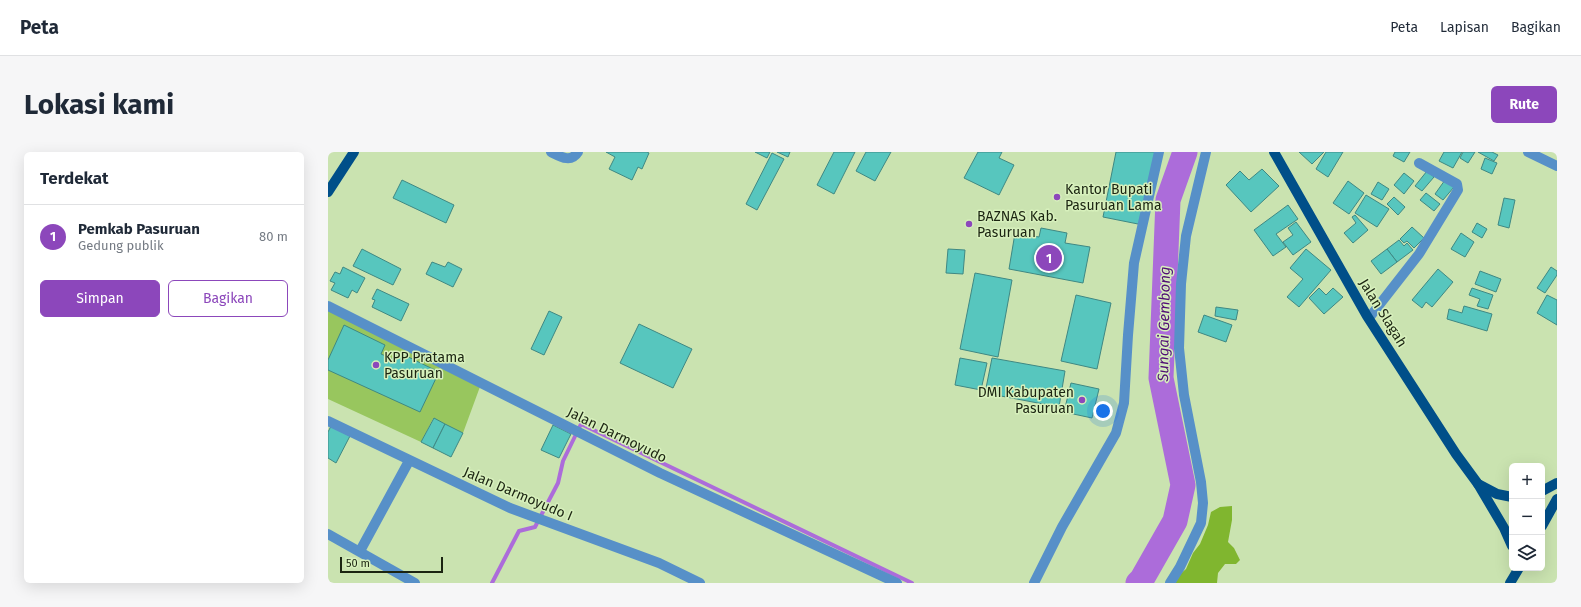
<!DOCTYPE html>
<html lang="id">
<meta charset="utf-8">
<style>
body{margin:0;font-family:"Fira Sans",sans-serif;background:#f6f6f7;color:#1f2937}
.controls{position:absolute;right:12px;bottom:12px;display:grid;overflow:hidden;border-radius:6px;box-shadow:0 4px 16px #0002}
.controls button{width:36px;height:36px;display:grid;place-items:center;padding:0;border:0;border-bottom:1px solid #e0e1e3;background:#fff;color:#1f2937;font:20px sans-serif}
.scale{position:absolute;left:12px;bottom:10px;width:103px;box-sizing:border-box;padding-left:4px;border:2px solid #1b2411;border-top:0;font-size:11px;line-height:14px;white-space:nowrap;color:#1b2411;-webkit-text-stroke:3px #d7f0bc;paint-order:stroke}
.you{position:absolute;left:775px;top:259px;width:14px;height:14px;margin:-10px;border:3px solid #fff;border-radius:50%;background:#1a73e8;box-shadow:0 0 0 6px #1a73e833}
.badge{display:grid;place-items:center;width:26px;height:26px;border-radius:50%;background:#8c47bb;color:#fff;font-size:13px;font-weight:700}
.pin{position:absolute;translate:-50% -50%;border:2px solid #fff;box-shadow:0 1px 4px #0006}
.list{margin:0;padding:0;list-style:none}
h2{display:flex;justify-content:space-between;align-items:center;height:52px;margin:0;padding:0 16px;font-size:17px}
h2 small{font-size:13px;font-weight:400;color:#747a83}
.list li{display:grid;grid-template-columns:26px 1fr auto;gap:12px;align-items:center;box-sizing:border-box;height:64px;padding:0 16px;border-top:1px solid #e0e1e3}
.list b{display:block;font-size:15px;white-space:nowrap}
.list p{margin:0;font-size:13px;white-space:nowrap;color:#747a83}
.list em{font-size:13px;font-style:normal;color:#747a83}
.actions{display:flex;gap:8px;padding:12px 16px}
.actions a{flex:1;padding:9px 0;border:1px solid #8c47bb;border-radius:6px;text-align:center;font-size:14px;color:#8c47bb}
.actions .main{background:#8c47bb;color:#fff}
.icon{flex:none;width:22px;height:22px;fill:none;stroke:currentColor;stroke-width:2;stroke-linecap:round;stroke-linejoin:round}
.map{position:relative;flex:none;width:1229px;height:431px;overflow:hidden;border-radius:6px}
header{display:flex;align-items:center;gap:24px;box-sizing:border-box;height:56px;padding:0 20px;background:#fff;border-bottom:1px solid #e0e1e3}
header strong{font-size:19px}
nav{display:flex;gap:22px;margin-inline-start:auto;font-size:14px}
.intro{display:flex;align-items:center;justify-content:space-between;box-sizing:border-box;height:96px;padding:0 24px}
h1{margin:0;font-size:28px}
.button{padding:10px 18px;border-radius:6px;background:#8c47bb;color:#fff;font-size:14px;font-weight:700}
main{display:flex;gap:24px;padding:0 24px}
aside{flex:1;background:#fff;border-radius:6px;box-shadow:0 4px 16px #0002}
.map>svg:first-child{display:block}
</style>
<header>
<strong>Peta</strong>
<nav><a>Peta</a><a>Lapisan</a><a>Bagikan</a></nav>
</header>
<div class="intro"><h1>Lokasi kami</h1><a class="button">Rute</a></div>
<main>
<aside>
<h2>Terdekat<small></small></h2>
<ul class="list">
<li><span class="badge">1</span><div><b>Pemkab Pasuruan</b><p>Gedung publik</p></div><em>80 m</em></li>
</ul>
<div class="actions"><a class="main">Simpan</a><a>Bagikan</a></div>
</aside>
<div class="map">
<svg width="1229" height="431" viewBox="0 0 1229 431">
<rect width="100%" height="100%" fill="#cae3b0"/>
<!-- green -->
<path fill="#98c65e" d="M0,155L153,232L135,281L105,267L93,290L0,247Z"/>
<!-- forest -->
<path fill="#80b62f" d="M904,354V368L900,390L906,396L912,408L908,412H897L890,421L889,431H842L858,417L865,401L872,392L880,373L883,360L892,355Z"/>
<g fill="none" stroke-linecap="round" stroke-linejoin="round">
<!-- stream -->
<path stroke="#ac6cda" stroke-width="4" d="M164,431L191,379L207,375L230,331L235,309L253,272L584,431"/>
<!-- river -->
<path stroke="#ac6cda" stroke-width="25" d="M810,431L814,427L847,369L855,333L833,226L840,48L857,0"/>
</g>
<!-- building -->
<g fill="#57c6be" stroke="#3f8883">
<path d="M278,0H319L321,1L314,17L310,15L304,28L281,17L287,5Z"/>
<path d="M427,0H442L439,6Z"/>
<path d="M449,0H462L460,5Z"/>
<path d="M506,0H527L506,42L489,33Z"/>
<path d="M538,0H563L547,29L528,19Z"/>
<path d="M650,0H674L671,6L686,13L671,43L636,26Z"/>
<path d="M788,0H829L815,73L775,65Z"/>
<path d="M971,0H996L984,12Z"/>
<path d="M998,0H1015L1000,25L988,17Z"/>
<path d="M1067,0H1082L1076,10L1065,4Z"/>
<path d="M1116,0H1134L1125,16L1111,9Z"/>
<path d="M1135,0H1147L1140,11L1132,6Z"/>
<path d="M1150,0H1164L1170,3L1166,9Z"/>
<path d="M444,1L456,7L429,58L418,52Z"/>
<path d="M1157,6L1169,11L1164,22L1153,17Z"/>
<path d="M934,17L951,34L923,60L898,33L912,19L921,28Z"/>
<path d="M1099,19L1106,25L1094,39L1087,34Z"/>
<path d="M1076,21L1086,29L1076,42L1066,33Z"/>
<path d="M74,28L126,53L118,71L65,46Z"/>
<path d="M1117,28L1126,35L1115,48L1107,42Z"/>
<path d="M1020,29L1036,41L1021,62L1005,51Z"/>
<path d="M1050,30L1061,37L1054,48L1043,42Z"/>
<path d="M1098,41L1112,52L1106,59L1092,48Z"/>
<path d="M1038,43L1061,57L1049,75L1027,61Z"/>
<path d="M1066,45L1077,55L1070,63L1059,52Z"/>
<path d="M1176,46L1187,48L1181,76L1170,73Z"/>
<path d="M960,53L970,67L948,82L958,95L945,104L926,78Z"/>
<path d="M1027,63L1040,78L1025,91L1016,81L1028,71L1024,65Z"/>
<path d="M968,70L983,90L965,103L955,90L965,83L960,76Z"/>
<path d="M1149,71L1159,77L1154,86L1144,80Z"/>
<path d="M1084,75L1096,86L1086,96L1079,89L1076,91L1072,87Z"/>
<path d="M713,76L739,81L737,91L762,95L755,131L681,117L687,81L711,85Z"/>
<path d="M1133,81L1146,90L1137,105L1123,97Z"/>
<path d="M1071,88L1076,94L1079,91L1085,98L1069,110L1059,97Z"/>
<path d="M34,97L73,117L65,133L25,114Z"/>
<path d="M620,97L637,98L635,122L618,121Z"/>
<path d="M978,97L1003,118L971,155L959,145L975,127L962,116Z"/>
<path d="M1059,97L1069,110L1053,122L1043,109Z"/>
<path d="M104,110L117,115L120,110L134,117L125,135L98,122Z"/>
<path d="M15,115L37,126L29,141L24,138L20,146L3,138L7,131L2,129L7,120L12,122Z"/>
<path d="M1223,115L1229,119V123L1217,141L1209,136Z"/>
<path d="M1110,117L1125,130L1104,155L1098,150L1094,156L1084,148Z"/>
<path d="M1152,119L1173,127L1168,140L1147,132Z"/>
<path d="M647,121L684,128L670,205L632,197Z"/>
<path d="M991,136L998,143L1005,136L1015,145L996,162L981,146Z"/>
<path d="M1144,136L1165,143L1160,157L1149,154L1152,147L1141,143Z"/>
<path d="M49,137L81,152L73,169L44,155L47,148L44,147Z"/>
<path d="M748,143L783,151L769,217L733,209Z"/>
<path d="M1219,143L1229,148V173L1209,161Z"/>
<path d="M1136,154L1164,162L1159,179L1119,167L1121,157L1134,161Z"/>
<path d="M888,155L910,158L908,168L887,164Z"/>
<path d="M221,159L234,165L216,203L203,197Z"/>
<path d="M876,163L904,173L898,190L870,180Z"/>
<path d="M311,172L364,197L345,236L292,211Z"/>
<path d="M16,173L57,193L53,202L67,208L70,200L111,220L92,260L0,218V208Z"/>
<path d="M632,206L659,211L653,238L627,233Z"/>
<path d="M664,206L737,219L731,255L657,241Z"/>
<path d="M743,231L771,237L764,266L736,260Z"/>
<path d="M106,266L117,272L105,296L93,290Z"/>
<path d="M117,272L135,281L123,305L105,296Z"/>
<path d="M225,273L243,282L231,306L213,298Z"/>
<path d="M3,274L22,284L8,311L0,306V280Z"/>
</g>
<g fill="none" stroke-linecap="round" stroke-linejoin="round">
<!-- minor -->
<g stroke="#5790c8" stroke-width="10">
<path d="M223,0C233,5 243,11 250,0"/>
<path d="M1200,0L1229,14"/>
<path d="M0,154L332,321L569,431"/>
<path d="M1041,166L1091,102L1130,38L1129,32L1091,11"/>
<path d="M0,269L182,356L331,411L372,431"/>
<path d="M0,382L87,431"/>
<path d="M32,399L81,309"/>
<path d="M706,431L734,375L788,281L796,251L800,183L806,111L831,0"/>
<path d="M842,431L852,415L873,371L875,351L873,330L856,243L851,196L853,132L858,84L878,0"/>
</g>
<!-- major -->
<g stroke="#004f89" stroke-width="10">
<path d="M946,0L1039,164L1128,302L1150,332L1176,376L1184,394"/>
<path d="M0,40L26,0"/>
<path d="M1150,332L1169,342L1184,345"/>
<path d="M1214,339L1229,331"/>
<path d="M1214,374L1229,347"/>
<path d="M1182,431L1191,416"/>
</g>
</g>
<!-- markers -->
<g fill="#8c47bb" stroke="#d7f0bc" stroke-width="1.5">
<circle cx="729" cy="45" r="4"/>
<circle cx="641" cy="72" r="4"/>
<circle cx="48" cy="213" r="4"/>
<circle cx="754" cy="248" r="4"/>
</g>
<g text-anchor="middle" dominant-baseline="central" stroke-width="3" stroke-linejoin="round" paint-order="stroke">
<!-- poi labels -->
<g font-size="14" fill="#1b2411" stroke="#d7f0bc" text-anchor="start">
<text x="737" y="37">Kantor Bupati<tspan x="737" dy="16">Pasuruan Lama</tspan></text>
<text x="649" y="64">BAZNAS Kab.<tspan x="649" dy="16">Pasuruan</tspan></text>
<text x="56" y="205">KPP Pratama<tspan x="56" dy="16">Pasuruan</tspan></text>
<text x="746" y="240" text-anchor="end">DMI Kabupaten<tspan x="746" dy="16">Pasuruan</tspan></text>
</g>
<!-- street labels -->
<g font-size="14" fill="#1b2411" stroke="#d7f0bc">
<text transform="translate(1055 161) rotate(58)">Jalan Slagah</text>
<text transform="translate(289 283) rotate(26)">Jalan Darmoyudo</text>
<text transform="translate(190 342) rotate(23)">Jalan Darmoyudo I</text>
</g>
<!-- water labels -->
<g font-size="15" font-style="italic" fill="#520f76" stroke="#d7f0bc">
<text transform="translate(836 172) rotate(-89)">Sungai Gembong</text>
</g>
</g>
</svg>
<div class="controls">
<button>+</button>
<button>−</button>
<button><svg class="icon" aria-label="layers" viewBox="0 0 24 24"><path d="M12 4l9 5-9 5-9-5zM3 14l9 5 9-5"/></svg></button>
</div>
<div class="scale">50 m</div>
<div class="you"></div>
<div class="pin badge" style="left:721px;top:106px">1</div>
</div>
</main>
